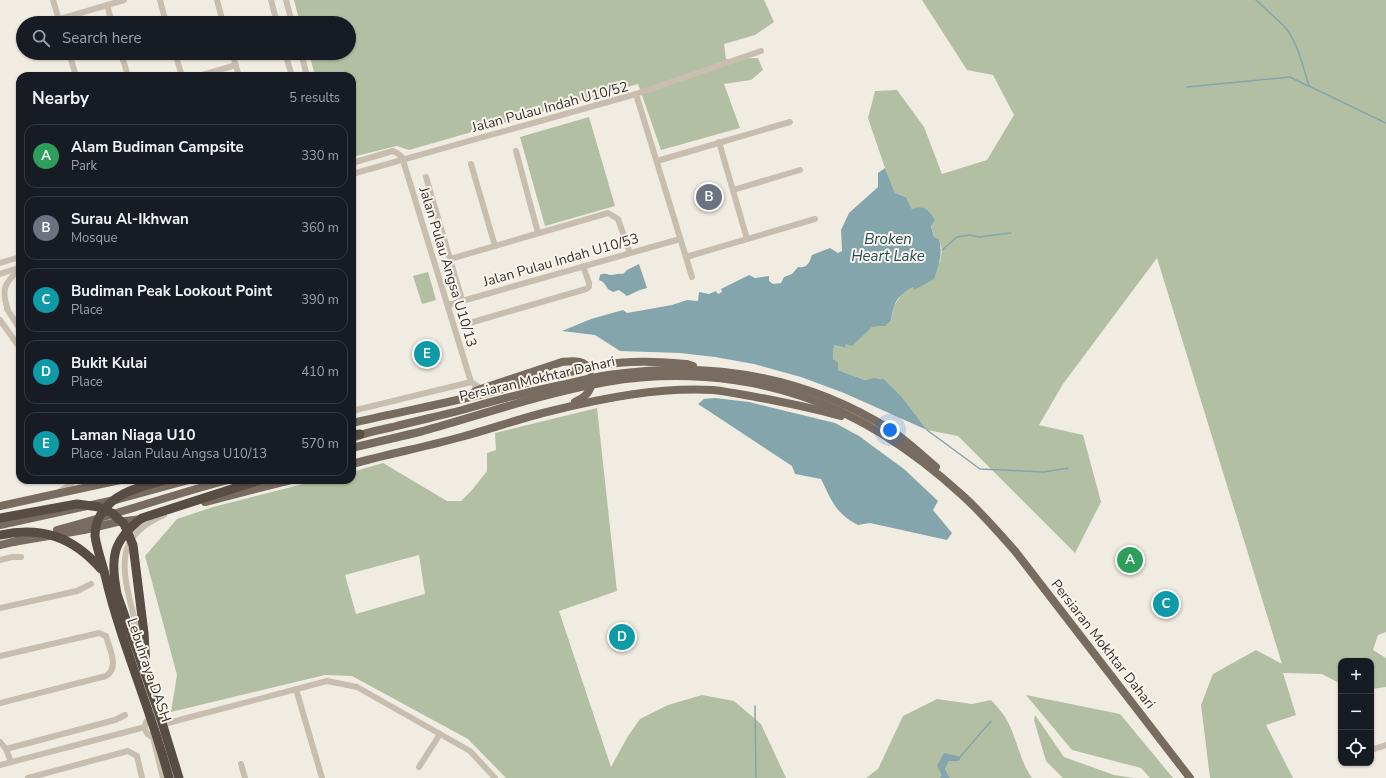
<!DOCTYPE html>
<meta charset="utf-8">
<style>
body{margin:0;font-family:"Nunito Sans",sans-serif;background:#20242c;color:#f1f3f6}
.controls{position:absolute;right:12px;bottom:12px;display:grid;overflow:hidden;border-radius:8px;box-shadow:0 1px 3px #0004}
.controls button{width:36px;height:36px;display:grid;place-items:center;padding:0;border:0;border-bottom:1px solid #363941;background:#171b24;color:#f1f3f6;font:20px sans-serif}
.you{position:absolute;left:890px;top:430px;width:14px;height:14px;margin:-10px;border:3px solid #fff;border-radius:50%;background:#1a73e8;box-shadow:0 0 0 6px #1a73e833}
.badge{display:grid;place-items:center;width:26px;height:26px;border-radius:50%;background:#96a8ae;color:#fff;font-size:13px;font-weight:700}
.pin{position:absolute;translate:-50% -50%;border:2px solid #fff;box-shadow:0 1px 4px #0006}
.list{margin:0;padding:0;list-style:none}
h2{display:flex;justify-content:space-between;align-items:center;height:52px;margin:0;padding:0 16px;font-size:17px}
h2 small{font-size:13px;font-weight:400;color:#9ea1a6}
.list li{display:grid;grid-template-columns:26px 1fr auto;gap:12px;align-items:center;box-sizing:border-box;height:64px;margin:0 8px 8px;padding:0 8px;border:1px solid #363941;border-radius:12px}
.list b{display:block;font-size:15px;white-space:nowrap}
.list p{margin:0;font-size:13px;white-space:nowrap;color:#9ea1a6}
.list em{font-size:13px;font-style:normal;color:#9ea1a6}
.icon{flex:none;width:22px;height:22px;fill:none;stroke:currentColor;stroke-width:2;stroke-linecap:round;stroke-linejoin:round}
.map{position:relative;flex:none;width:1386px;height:778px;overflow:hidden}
.search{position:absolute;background:#171b24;box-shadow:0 1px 3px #0004;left:16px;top:16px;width:340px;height:44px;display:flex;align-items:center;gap:10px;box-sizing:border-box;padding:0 14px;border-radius:22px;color:#9ea1a6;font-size:15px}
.panel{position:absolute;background:#171b24;box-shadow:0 1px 3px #0004;left:16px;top:72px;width:340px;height:412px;border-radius:12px}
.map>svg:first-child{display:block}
</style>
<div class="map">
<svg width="1386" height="778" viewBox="0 0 1386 778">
<rect width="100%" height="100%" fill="#f1ece2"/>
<!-- green -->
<g fill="#b2bfa3" fill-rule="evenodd">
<path d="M294,0H764L774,22L755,35L724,44L726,59L758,58L763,70L751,80L724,84L740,128L661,150L638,84L409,150L397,146L352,157V76H315L309,53H349V23H300Z"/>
<path d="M922,0H1386V632L1378,635L1373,650L1386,658V687L1371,689V661H1341V684L1322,674L1283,673L1296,715L1266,725L1293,778H1210L1201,705L1213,674L1256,650L1282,664L1157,258L1063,384L1039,425L1083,435L1101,502L1075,553L958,436L927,430L902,397L884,379L874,378L865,380L838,370L833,359L834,345L844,348L846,344L864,333L872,327L885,326L891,321L894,306L902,294L913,287L914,289L940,262L942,250L939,239L934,237L931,225L935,220L912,209L906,197L895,193L885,168L868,118L875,91L897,90L924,127L942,174L987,160L1014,115L993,75L967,70Z"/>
<path d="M589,117L615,206L545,226L520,137Z"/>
<path d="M428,272L436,300L422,304L413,276Z"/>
<path d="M597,408L617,591L559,611L611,767L628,736L640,719L668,705L702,695L734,701L761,724L786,778H506L468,739L352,676L325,675L171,712L177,675L145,556L177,519L213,507L319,480H352V472L383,463L447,501H461L472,490L487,471V453L496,450L495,433ZM419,555L425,594L356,614L345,575Z"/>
<path d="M1026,695L1120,714L1173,778H1150L1141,768L1072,750Z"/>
<path d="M937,699L972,704L991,700C996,705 1001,711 1005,717C1017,736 1019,760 1032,778H950L945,769L949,761L944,753L940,778H866L878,769L903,716Z"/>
<path d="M1035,715L1064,757L1114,775L1134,778H1063L1046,761L1034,720Z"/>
</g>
<!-- water -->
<g fill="#84a5ab">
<path d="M885,168L895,193L906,197L912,209C925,205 928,210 935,220L931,226L934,237L939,239C943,255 939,264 934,279L914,290L913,287C896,297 894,302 891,321L885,326L872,327L852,346L846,344L845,348L834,345L833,359L838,363V370L865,380L874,378L884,379L902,397L927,430L844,393L801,377L754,364L715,357L680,353L620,351L595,335L562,331L591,319L623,310L627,313L672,305L687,300L698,301L699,292L709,294L716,291L718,294L722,292L721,289L749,275L755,278L769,276V281L773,284L781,283L784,277L792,274L798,267C807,268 809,264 812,255L830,248L838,253L842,251L841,230L849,213L878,187V173Z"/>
<path d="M639,264L647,288L640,290L627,296L619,290L613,292L608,289L603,282L599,280L600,275C604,273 605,274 610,275C615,275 616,273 623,274L627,270Z"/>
<path d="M715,398L749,402L835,423L859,436L904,469L938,501L933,510L952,533L947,540L870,523L858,525C835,513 832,501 821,479L795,474L792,466L698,404L704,399Z"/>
<path d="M944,753L961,757L959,761H949L945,769L950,778H940L941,774L937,766Z"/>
</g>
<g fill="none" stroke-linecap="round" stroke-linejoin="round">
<!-- stream -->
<g stroke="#84a5ab" stroke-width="1.5">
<path d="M1256,0C1265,9 1275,17 1284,26C1298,42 1303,67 1309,86L1386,123"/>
<path d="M1187,87L1290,77L1308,86"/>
<path d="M942,250L957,237L970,235L979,237L1011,233"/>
<path d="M927,430L980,469L1044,472L1068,468"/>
<path d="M755,706L756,778"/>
<path d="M960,757L991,721"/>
</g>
<!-- minor -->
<g stroke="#c8beaf" stroke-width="6">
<path d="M53,0L58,17L60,19L61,23"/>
<path d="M160,0L166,23"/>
<path d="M217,0L223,23"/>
<path d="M271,0L277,23"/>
<path d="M286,0L292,23"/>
<path d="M107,5L112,23"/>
<path d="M60,19L124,0"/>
<path d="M69,53L76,76"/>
<path d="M121,53L128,76"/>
<path d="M175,53L182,76"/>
<path d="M232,53L239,76"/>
<path d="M285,53L292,76"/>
<path d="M301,53L307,76"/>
<path d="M199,76L236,65"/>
<path d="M636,94L761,51"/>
<path d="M719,142L747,239"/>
<path d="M516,151L538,233"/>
<path d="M657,161L790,122"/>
<path d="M352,163L393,151L397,153L402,157L471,382L482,389"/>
<path d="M471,164L495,246"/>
<path d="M352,174L636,94L692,277"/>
<path d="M426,177L462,300"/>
<path d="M733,190L800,170"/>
<path d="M686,257L815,219"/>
<path d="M450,259L608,213L618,219L630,253"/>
<path d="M0,263L20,257"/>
<path d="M0,274L18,268"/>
<path d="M448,305L680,239"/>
<path d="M7,309L20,329"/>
<path d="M8,310C1,290 4,283 20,269"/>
<path d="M0,320L20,348"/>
<path d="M466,324L586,289L589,287V283L583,266"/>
<path d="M352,411L471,382"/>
<path d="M59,492L71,484L74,480"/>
<path d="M0,560L12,557H21"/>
<path d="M0,608L77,591L91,584"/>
<path d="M142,649C138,633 134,617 130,601C120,559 120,534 164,515"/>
<path d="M0,656L99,633L106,636C109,648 120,668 106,676L0,703"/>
<path d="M296,689L322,778"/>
<circle cx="155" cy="727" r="10"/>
<path d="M164,724L327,681L357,687L470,751L495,778"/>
<path d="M153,737L163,778"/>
<path d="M0,742L6,749L11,762"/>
<path d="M6,749L115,720L125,715"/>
<path d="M1371,750L1386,745"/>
<path d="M166,751L173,778"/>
<path d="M241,764L245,778"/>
<path d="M0,765L145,727"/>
<path d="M419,767L440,734"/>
<path d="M28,778L128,751L137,756L142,778"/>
</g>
<!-- major -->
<g stroke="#786b5f" stroke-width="8">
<path d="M475,391L562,362C572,361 585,359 590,371"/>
<path d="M575,402C584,398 590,393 592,382"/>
<path d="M352,423C400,412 448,403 495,391C531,382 567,371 604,365C632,360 659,362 687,364L693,366"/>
<path d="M355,437C367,432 380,430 393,427C416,421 439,416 462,410C495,400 528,392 561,385C579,381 597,376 616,374C714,361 807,377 891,430C907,441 922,455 936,467"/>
<path d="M352,448C376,442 399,437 423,431C484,414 544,393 606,382C670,371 740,375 801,396C860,415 916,453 962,495C981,512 998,532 1015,551L1190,778"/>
<path d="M352,464C388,454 425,447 461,437C491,429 521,418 551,411C603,398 659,387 713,390C731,392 749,396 767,399C792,404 817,409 841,416"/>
<path d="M205,502L291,480"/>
<path d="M0,506L120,480"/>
<path d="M0,525L119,499L189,480"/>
<path d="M57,530C115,515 171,495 228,480"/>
<path d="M13,542L84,530L117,522L142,519"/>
<path d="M0,545L17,541"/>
</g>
<!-- highway -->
<g stroke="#584d44" stroke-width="9">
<path d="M352,435L360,434"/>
<path d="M165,480C141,487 113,492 100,516C97,521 95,530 95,536C97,550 102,562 105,575C121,644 151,709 169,778"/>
<path d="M0,518L77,504L99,507L112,513L124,524L133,545L144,633L146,667"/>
<path d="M0,535C42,526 73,537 101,569"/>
<path d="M179,778L160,716L117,594C110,558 112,541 142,518L260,480"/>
</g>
</g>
<g text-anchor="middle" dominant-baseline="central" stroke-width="4" stroke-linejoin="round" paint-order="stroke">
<!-- street labels -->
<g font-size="14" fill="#38312c" stroke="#f9f5ee">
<text transform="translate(550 107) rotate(-15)">Jalan Pulau Indah U10/52</text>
<text transform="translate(561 260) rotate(-16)">Jalan Pulau Indah U10/53</text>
<text transform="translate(448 267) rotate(73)">Jalan Pulau Angsa U10/13</text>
<text transform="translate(537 379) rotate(-13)">Persiaran Mokhtar Dahari</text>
<text transform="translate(1103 644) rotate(52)">Persiaran Mokhtar Dahari</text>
<text transform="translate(149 670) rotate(71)">Lebuhraya DASH</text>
</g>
<!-- water labels -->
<g font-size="15" font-style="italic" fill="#264c55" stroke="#f9f5ee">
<text x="888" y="239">Broken<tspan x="888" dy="17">Heart Lake</tspan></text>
</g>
</g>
</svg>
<div class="controls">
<button>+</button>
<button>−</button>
<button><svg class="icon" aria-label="locate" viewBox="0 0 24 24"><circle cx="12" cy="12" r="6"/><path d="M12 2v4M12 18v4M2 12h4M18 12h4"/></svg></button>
</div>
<div class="you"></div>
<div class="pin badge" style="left:1130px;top:560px;background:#2e9e5b">A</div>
<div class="pin badge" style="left:709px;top:197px;background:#6b7280">B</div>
<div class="pin badge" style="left:1166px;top:604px;background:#0f9aa8">C</div>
<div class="pin badge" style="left:622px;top:637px;background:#0f9aa8">D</div>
<div class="pin badge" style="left:427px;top:354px;background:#0f9aa8">E</div>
<div class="search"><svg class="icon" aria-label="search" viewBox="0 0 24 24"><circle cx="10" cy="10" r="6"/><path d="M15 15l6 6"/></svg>Search here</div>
<section class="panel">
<h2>Nearby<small>5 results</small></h2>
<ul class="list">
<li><span class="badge" style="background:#2e9e5b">A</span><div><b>Alam Budiman Campsite</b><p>Park</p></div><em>330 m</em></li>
<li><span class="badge" style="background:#6b7280">B</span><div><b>Surau Al-Ikhwan</b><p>Mosque</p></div><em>360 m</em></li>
<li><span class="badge" style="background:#0f9aa8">C</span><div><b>Budiman Peak Lookout Point</b><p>Place</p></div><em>390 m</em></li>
<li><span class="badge" style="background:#0f9aa8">D</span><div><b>Bukit Kulai</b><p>Place</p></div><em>410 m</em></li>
<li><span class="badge" style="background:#0f9aa8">E</span><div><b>Laman Niaga U10</b><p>Place · Jalan Pulau Angsa U10/13</p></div><em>570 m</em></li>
</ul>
</section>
</div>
